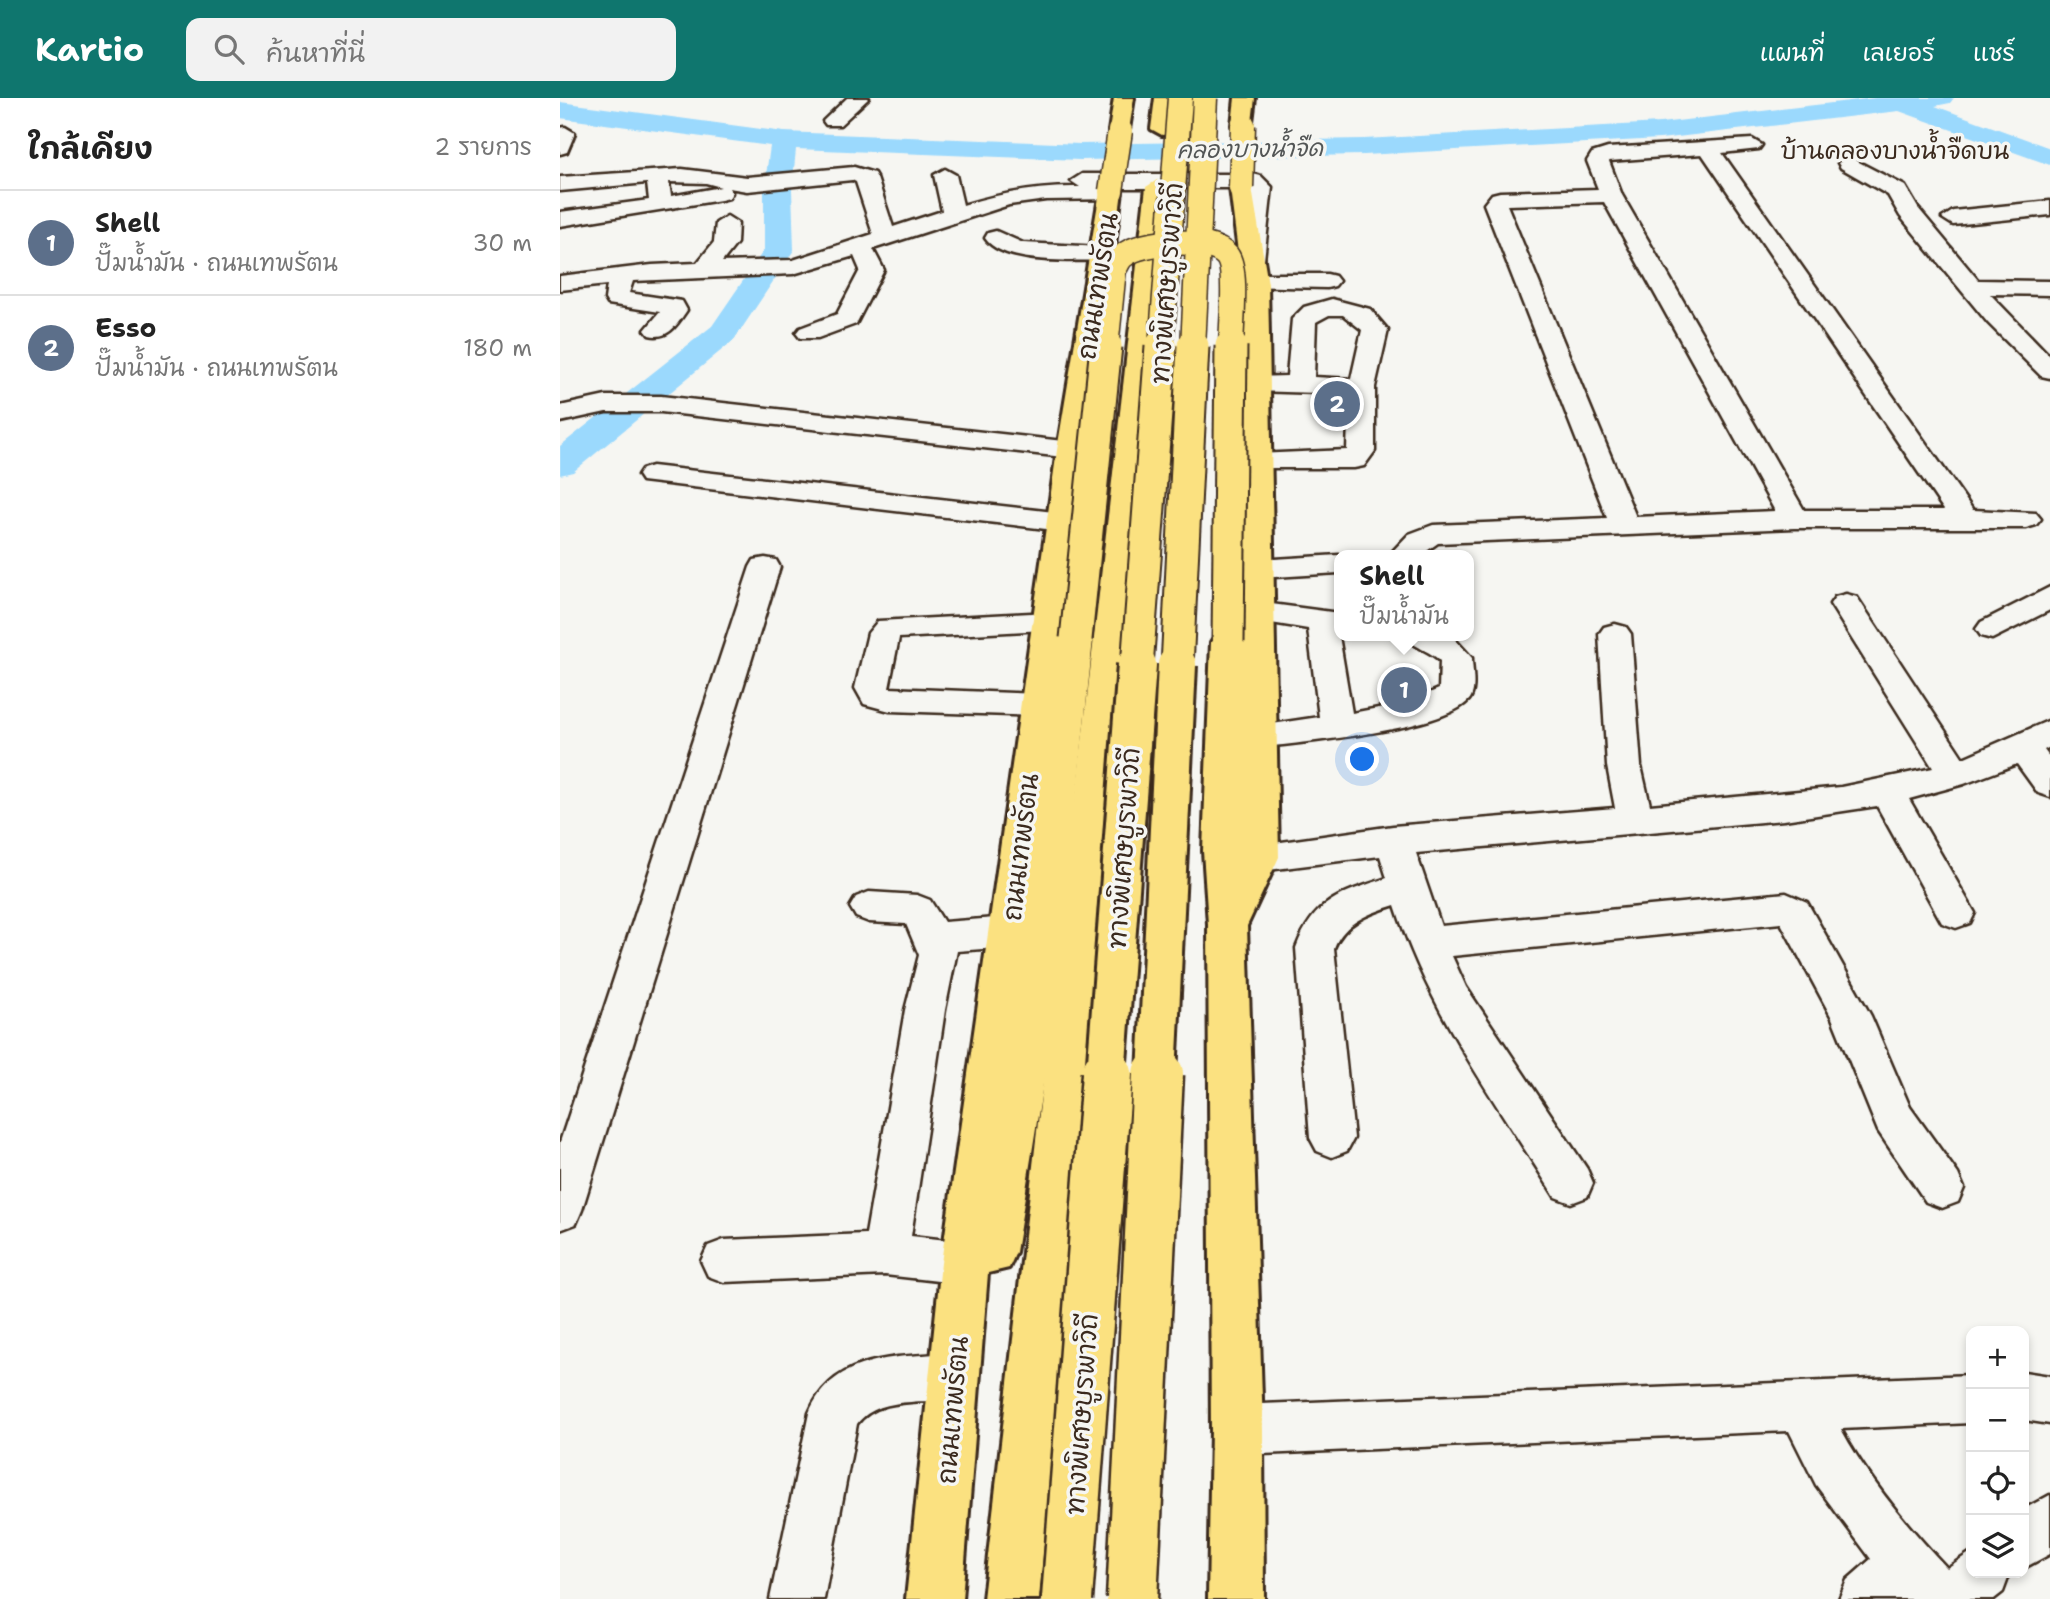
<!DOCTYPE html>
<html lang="th">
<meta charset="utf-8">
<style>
body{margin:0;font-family:"Shantell Sans","Playpen Sans Thai",sans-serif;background:#f2f2f2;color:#222}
.controls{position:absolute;right:21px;bottom:21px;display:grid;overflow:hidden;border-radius:14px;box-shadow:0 4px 10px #0003}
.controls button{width:63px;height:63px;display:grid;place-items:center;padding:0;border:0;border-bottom:2px solid #e0e0e0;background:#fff;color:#222;font:35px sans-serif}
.you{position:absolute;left:803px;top:662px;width:24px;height:24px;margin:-18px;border:5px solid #fff;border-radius:50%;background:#1a73e8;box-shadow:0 0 0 10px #1a73e833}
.badge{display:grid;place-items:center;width:46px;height:46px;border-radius:50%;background:#0f766e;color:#fff;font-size:23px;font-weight:700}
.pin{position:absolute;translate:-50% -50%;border:4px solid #fff;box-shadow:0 2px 7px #0006}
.popup{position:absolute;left:774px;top:452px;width:140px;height:91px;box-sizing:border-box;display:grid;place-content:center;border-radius:14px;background:#fff;filter:drop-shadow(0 2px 5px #0005);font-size:23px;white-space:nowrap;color:#767676}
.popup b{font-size:26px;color:#222}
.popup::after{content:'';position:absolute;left:50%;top:100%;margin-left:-14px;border:14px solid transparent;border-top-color:#fff}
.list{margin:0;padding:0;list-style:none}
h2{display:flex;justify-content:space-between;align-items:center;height:91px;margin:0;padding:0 28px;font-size:30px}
h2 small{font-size:23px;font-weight:400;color:#767676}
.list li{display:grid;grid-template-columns:46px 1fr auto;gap:21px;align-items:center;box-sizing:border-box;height:105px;padding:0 28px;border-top:2px solid #e0e0e0}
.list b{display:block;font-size:26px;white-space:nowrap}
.list p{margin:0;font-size:23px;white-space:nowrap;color:#767676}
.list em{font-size:23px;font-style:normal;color:#767676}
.icon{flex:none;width:38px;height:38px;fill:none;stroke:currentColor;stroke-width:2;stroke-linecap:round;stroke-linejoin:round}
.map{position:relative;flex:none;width:1490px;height:1501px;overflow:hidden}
header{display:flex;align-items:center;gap:42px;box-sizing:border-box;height:98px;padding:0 35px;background:#0f766e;color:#fff}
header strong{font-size:33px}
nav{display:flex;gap:38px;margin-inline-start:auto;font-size:24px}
.search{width:490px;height:63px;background:#f2f2f2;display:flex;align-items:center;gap:18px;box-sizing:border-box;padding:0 24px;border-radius:14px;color:#767676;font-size:26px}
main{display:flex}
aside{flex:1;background:#fff}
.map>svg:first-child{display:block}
</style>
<header>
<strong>Kartio</strong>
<div class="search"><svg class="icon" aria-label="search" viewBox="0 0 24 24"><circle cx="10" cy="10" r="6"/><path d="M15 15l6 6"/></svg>ค้นหาที่นี่</div>
<nav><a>แผนที่</a><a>เลเยอร์</a><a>แชร์</a></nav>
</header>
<main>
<aside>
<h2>ใกล้เคียง<small>2 รายการ</small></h2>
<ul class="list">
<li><span class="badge" style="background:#5c6f8a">1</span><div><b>Shell</b><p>ปั๊มน้ำมัน · ถนนเทพรัตน</p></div><em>30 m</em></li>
<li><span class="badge" style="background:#5c6f8a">2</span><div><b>Esso</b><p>ปั๊มน้ำมัน · ถนนเทพรัตน</p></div><em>180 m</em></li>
</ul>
</aside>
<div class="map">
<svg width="1490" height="1501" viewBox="0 0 1490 1501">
<rect width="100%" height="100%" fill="#f6f6f2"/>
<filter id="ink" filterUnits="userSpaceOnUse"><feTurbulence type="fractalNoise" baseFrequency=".0143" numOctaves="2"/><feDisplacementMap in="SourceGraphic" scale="14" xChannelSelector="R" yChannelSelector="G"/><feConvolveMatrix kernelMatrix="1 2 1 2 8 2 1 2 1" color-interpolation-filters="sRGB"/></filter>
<g filter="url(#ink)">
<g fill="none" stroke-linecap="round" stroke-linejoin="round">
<!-- river -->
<path fill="#9bd9fd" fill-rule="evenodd" d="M1315,0H1394L1390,5L1375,8L1490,50V67L1339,13L1100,41L804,57L520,62L236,51L232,92L234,152L174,242L13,374L0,377V348L152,228L204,152V92L210,48L0,20V4L224,34L520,46L804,41L1100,25Z"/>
<!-- minor casing -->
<g stroke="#3b2a1e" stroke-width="5">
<g id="minor">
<path d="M287,0H309L280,27H266L263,23Z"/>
<path d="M5,29L15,35L7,54L0,56V30Z"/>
<path d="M1192,41L1202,47L1199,51L1162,55L1413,412L1476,415L1481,421L1476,427L1466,430H1234L878,445L861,457H829L849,436L873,427L1047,420L924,106L932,96L940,94L1038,91L1027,63L1032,55L1048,50ZM1142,56L1384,412H1244L1062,97L1049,63ZM1044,104L1215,413L1076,419L947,107Z"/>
<path d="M1289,59L1345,88L1358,110L1418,182L1490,183V197L1430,196L1490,258V280L1481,278L1428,225L1340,118L1328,97L1281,70L1278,65Z"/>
<path d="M294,69L314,75L317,80L333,129L382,113L374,77L385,71L396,77L403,107C442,95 479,88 520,89L511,83L522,76H693L701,78L712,89L704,162L700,167H684L680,162L688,90H551L562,96L559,101L486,102L449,107L313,151L324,172L296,226L258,240H240L236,235L240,230L277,216L300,172L294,158L233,176L73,183L69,195L122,203L127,212C117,227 108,242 89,237L85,232L100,214L48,206L45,201L47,187L0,192V178L92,167L137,165L154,144L156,125L167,118L178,125L177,145L162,164L233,162L313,136L296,84L292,82L187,93L169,90L172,95L169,100L161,102L0,128V114L89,102L87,85L0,93V79L122,71L187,79ZM109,84L146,85L161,89L111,98Z"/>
<path d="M1490,103V117L1393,127L1382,120L1393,113Z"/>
<path d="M436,133L463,145L542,149L550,151L554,156L550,161L542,163C511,162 443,167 425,140L428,135Z"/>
<path d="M694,176H767L775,178L779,183L775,188L767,190L686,188L682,183L686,178Z"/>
<path d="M772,201L810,211L828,232L815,289V353L804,368L794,370H686L682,364L686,358L696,356L787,352L789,296L696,293L687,291L683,285L687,279L727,278L732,221L744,209ZM769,217H783L802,232L791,281L754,279L756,224Z"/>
<path d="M46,298H101L512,344L522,346L526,352L522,358L512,360L101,314H46L0,324V308Z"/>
<path d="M92,368L503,415L513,418L518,424L513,430L503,433L82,383L78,377L82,371Z"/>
<path d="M779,457V475L697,480L686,478L682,471L686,464L697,462Z"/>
<path d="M205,460L216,462L220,469L22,1112L16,1126L0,1132V1044L190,469L194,462Z"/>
<path d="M1490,489V512L1432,541L1421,538L1416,531L1421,524Z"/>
<path d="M1286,496L1297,499L1403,660L1490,622V649L1484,652L1490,660V699L1478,695L1457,666L1404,686L1349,701L1415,815L1410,825L1396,830L1382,825L1317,708L1224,722L856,755L881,828L1226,795L1247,804L1311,918L1350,1009L1398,1076L1404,1090L1398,1104L1382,1110L1366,1104L1318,1033L1272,920L1221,825L892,858L906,889L1027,1071L1033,1085L1027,1099L1011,1105L995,1099C936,1004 869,914 835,807C810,815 784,824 774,850L794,1040L787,1053L772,1059L757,1053L750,1040L736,850C754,802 781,795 827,780L820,758L700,773L687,769L682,759L687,749L833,728L1055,710L1047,668L1039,536L1044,529L1055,526L1066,529L1071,536L1081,668L1090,707L1281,689L1373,670L1270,506L1275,499Z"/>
<path d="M697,504L779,515V538L792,615L845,605L879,591L880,563C870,552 853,550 846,538H892L912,560C912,572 917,593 909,602C881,633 741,644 698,650L686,646L681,638L686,630L759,619L748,531L686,521L681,514L686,507Z"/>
<path d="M490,514L501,517L506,524L501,531L339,540L329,590L478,596L490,599L495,607L490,615L478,618L330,613L304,606L295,590L308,535L318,523Z"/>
<path d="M309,794L357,797L370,802L384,824L448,819L462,823L467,834L462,845L448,849L397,853L385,912L351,1138L405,1144L421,1150L428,1165L421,1180L405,1186L325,1177L164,1184L148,1178L141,1163L148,1148L164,1142L306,1136L345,912L359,857L346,826L309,824L296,819L290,809L296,799Z"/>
<path d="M395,1255L412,1262L419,1279L412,1296C377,1310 322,1293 297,1326L264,1501H210L249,1315C274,1255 340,1259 395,1255Z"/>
<path d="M1464,1274L1490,1278V1326L1464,1322Z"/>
<path d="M1411,1277V1325L1281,1331C1308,1381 1348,1429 1387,1470L1411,1454V1475H1450L1443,1494L1434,1501H1279L1287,1482L1311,1461L1256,1387L1229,1333L677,1357L659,1350L652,1332L659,1314L677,1307Z"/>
<path d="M1490,1397V1456L1464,1470V1411Z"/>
</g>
</g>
<!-- major casing -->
<g stroke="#3b2a1e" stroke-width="6">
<g id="major">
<path d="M554,0H574L568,38L560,39L549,33Z"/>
<path d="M675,0H695L691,32L683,33L672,27Z"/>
<path d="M681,83L692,90L708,186L719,759L687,828L703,1332L704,1501H648L651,1332L648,826L643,753L651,544L656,536L668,533L681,539L682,186L670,90Z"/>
<path d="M551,86L562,93L505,533L516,530L528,533L533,541L492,930L456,1154L449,1170L428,1175L402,1501H346L381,1165L497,352L540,93Z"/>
</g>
</g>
<!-- highway casing -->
<g stroke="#3b2a1e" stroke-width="6">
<g id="highway">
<path d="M595,0H615L610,36L602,37L591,31Z"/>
<path d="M597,82L608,89L479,1501H423L586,89Z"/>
</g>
</g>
<!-- minor -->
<use href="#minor" fill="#f6f6f2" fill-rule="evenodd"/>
<!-- major -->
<use href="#major" fill="#fbe180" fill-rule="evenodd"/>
<!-- highway -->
<use href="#highway" fill="#fbe180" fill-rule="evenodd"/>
<!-- major-bridge-far1 casing -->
<g stroke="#3b2a1e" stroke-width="27" stroke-linecap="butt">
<g id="major-bridge-far1">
<path d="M681,90L683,27"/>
<path d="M551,93L560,33"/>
<path d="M546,250L554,171C557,167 559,161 563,158C581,142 651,138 667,158C678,172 671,230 671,250"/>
</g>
</g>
<!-- major-bridge casing -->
<g stroke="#3b2a1e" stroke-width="35" stroke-linecap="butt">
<g id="major-bridge">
<path d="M516,541L546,248"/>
<path d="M668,544L671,248"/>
</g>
</g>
<!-- highway-bridge-far3 casing -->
<g stroke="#3b2a1e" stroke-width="27" stroke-linecap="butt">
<g id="highway-bridge-far3">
<path d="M601,250L620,0"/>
<path d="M633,250L645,0"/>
</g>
</g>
<!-- highway-bridge-far2 casing -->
<g stroke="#3b2a1e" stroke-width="35" stroke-linecap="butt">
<g id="highway-bridge-far2">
<path d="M577,569L601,248"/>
<path d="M617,569L633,248"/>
</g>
</g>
<!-- highway-bridge-far1 casing -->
<g stroke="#3b2a1e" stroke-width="44" stroke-linecap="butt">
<g id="highway-bridge-far1">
<path d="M546,977L577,567"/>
<path d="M597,977L617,567"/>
</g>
</g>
<!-- highway-bridge casing -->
<g stroke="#3b2a1e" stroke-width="55" stroke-linecap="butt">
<g id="highway-bridge">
<path d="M507,1501L547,976"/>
<path d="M572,1501L598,976"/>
</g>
</g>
<!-- major-bridge-far1 -->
<use href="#major-bridge-far1" stroke="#fbe180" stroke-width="24"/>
<!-- major-bridge -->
<use href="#major-bridge" stroke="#fbe180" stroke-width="31"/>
<!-- highway-bridge-far3 -->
<use href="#highway-bridge-far3" stroke="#fbe180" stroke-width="24"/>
<!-- highway-bridge-far2 -->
<use href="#highway-bridge-far2" stroke="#fbe180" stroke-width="31"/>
<!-- highway-bridge-far1 -->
<use href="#highway-bridge-far1" stroke="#fbe180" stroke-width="38"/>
<!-- highway-bridge -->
<use href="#highway-bridge" stroke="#fbe180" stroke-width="50"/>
</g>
</g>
<g text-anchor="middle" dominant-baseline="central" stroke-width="7" stroke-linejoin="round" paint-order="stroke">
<!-- far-water labels -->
<g font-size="23" font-style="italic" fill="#535656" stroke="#f6f6f2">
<text transform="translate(690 51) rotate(-1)">คลองบางน้ำจืด</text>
</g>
<!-- far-quarter labels -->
<g font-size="24" fill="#3b2a1e" stroke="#f6f6f2">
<text x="1335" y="53">บ้านคลองบางน้ำจืดบน</text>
</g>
<!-- street labels -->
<g font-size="26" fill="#3b2a1e" stroke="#f6f6f2">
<text transform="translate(606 185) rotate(-86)">ทางพิเศษบูรพาวิถี</text>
<text transform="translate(537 188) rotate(-81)">ถนนเทพรัตน</text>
<text transform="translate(460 749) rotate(-83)">ถนนเทพรัตน</text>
<text transform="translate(563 750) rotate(-86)">ทางพิเศษบูรพาวิถี</text>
<text transform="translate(392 1312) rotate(-85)">ถนนเทพรัตน</text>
<text transform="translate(521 1316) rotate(-86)">ทางพิเศษบูรพาวิถี</text>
</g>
</g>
</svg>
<div class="controls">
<button>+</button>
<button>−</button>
<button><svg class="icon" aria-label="locate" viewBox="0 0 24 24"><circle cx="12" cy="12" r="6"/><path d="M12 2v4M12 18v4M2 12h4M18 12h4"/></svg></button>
<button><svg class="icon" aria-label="layers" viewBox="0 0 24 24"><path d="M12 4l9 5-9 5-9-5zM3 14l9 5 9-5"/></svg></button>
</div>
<div class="you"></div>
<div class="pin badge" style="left:844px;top:592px;background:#5c6f8a">1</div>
<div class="popup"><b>Shell</b>ปั๊มน้ำมัน</div>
<div class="pin badge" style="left:777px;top:306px;background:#5c6f8a">2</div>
</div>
</main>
